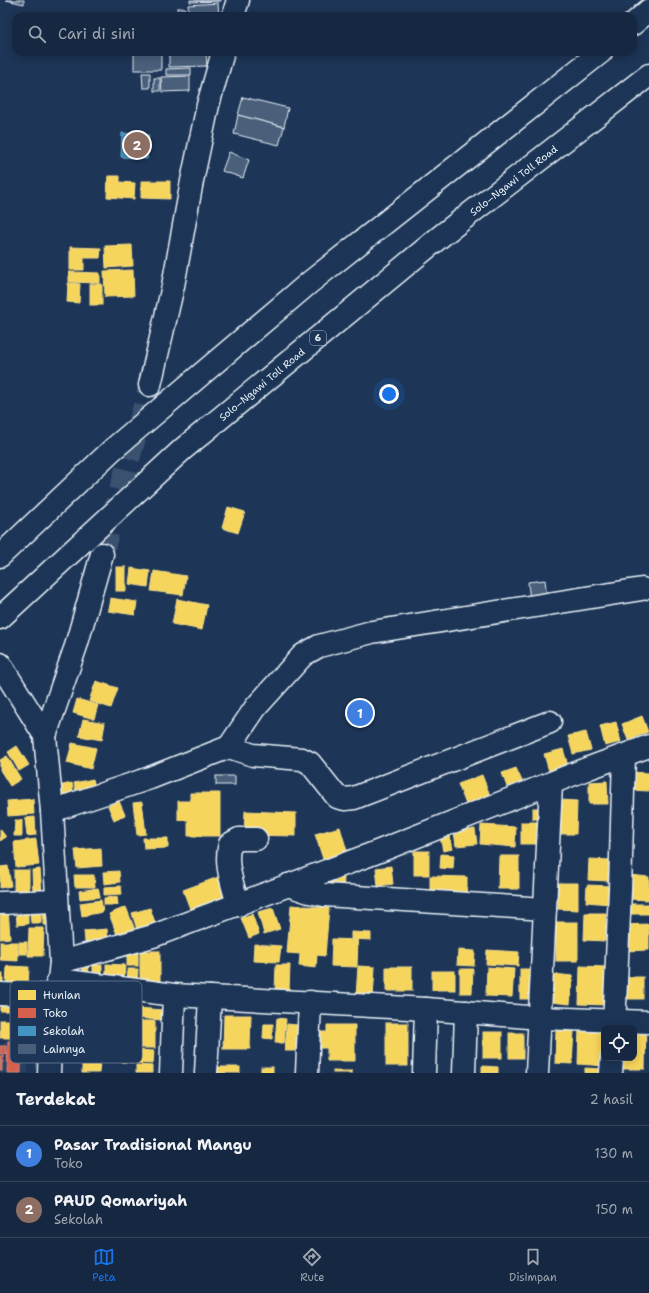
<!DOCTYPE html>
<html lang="id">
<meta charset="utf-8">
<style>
body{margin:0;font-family:"Shantell Sans",sans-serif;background:#23344c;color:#f1f3f6}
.controls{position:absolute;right:12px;bottom:12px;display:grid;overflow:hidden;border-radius:8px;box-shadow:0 2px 10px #0003}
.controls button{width:36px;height:36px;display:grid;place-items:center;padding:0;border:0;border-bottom:1px solid #35445a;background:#162841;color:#f1f3f6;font:20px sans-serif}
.you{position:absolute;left:389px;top:394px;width:14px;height:14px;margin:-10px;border:3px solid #fff;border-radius:50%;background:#1a73e8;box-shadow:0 0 0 6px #1a73e833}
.badge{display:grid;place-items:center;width:26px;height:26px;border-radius:50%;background:#1a73e8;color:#fff;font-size:13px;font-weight:700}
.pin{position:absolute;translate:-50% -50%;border:2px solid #fff;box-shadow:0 1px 4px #0006}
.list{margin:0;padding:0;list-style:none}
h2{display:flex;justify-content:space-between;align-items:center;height:52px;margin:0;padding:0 16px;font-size:17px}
h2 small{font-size:13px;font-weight:400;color:#9ea6b1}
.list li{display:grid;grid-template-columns:26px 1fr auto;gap:12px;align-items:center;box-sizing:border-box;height:56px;padding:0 16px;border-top:1px solid #35445a}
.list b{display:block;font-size:15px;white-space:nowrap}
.list p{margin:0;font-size:13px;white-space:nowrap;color:#9ea6b1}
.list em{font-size:13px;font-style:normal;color:#9ea6b1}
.icon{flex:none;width:22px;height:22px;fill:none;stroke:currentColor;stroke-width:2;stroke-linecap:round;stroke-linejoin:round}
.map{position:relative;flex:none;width:649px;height:1073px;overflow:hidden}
.search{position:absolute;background:#162841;box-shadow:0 2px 10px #0003;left:12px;right:12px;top:12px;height:44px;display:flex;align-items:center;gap:10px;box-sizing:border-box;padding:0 14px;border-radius:12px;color:#9ea6b1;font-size:15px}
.sheet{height:164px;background:#162841}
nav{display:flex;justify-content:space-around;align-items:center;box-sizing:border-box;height:56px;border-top:1px solid #35445a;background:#162841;font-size:11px;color:#9ea6b1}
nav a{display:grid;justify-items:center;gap:2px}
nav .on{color:#1a73e8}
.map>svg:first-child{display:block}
</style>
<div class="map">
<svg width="649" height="1073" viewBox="0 0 649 1073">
<rect width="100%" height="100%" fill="#1d3557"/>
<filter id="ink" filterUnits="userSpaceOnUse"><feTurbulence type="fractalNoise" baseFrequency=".025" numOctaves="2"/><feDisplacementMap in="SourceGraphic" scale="8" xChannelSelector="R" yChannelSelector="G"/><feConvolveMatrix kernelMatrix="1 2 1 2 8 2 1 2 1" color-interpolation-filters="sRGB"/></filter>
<g filter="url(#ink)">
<!-- built -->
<path fill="#2a4162" d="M8,1039H28V1073H0V1045H2Z"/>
<!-- homes -->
<g fill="#f6d55c" stroke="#f2dd8b">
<path d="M108,176H120V182L135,183L134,199L107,197Z"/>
<path d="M141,181H170V199L141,198Z"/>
<path d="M132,245L133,266L106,268L105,246Z"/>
<path d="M70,247L101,248L100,258H84V270H70Z"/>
<path d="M133,270L134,296L105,297L104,271Z"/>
<path d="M69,272L100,273V283L69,282Z"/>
<path d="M68,283L80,284L79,303L67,302Z"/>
<rect x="90" y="284" width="12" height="21"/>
<path d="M228,507L245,512L238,533L222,528Z"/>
<rect x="116" y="567" width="10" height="24"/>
<path d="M131,568L150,571L148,587L129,584Z"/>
<path d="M154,571L186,576L183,595L151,591Z"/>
<path d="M110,598L137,602L135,615L108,611Z"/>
<path d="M177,599L207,605L202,630L172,624Z"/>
<path d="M96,681L118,688L111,708L89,701Z"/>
<path d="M77,699L98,705L94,719L73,713Z"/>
<path d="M642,716L648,732L628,740L622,724Z"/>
<path d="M83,719L105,723L102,740L79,736Z"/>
<path d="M616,722L621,742L605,746L600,726Z"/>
<path d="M586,732L591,750L573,754L568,736Z"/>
<path d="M72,743L96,748L91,769L67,763Z"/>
<path d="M17,746L29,765L19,771L8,752Z"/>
<path d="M563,749L569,769L550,775L544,754Z"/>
<path d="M7,756L21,779L10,786L0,770V760Z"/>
<path d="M516,768L522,781L507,787L502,773Z"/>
<path d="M629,772L649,773V791L628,790Z"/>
<path d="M482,775L491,798L467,807L458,784Z"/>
<path d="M93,779L97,795L78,799L74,783Z"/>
<path d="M607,781L608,804H589V782Z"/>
<path d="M72,783L75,801L60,803L58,786Z"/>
<path d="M190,793H220V836H188V820H178V801H190Z"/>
<path d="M33,799L34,814L8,816L7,801Z"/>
<path d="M561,800L577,801L576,834H560Z"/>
<path d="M119,801L125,815L114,820L108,806Z"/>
<path d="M142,802L146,834L137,835L133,803Z"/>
<rect x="533" y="808" width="9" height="11"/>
<path d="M245,811L296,813V836L244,835Z"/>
<path d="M35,817L36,835L27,836L25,818Z"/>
<path d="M15,820H22V836H14Z"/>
<rect x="521" y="822" width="20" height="22"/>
<path d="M481,825L516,827L515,847L480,844Z"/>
<path d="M340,827L347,851L323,859L315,834Z"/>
<path d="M0,829L6,837L0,841Z"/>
<path d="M475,829L477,844L456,846L454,831Z"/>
<path d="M450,836L453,849L443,851L440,837Z"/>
<path d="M143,838H168V848L144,849Z"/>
<path d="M36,839L39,865L16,867L14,842Z"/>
<path d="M101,848L102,866L77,868L75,850Z"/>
<rect x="414" y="851" width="15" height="24"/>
<path d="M441,854L454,855L453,869L440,868Z"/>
<path d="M499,856H519V889H498Z"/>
<path d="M589,859L610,860L608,881L588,880Z"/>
<path d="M8,866L11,886L0,888V867Z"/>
<path d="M391,866L393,884L378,886L376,868Z"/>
<path d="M40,869L42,892H33L32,870Z"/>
<rect x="14" y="870" width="15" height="23"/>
<path d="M119,871L120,882L104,884L103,872Z"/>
<path d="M74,875H94L95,887H75Z"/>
<path d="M629,875L649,877V900L628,899Z"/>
<path d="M221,876L228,896L190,909L183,890Z"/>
<path d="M430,876L467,877V893H430Z"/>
<path d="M324,877L344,878L343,893L323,892Z"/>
<path d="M558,883H578V910L558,909Z"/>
<path d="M587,885L611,886L610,904L586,902Z"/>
<path d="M121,886L122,894L104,895V887Z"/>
<path d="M98,888L100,897L80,899L79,891Z"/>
<path d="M117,897L118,905H104V898Z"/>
<path d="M101,900L103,912L82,916L80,903Z"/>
<rect x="627" y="904" width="22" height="10"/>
<path d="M291,905L329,908L325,956L317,955L316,968L299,966L300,954L287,953Z"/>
<path d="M0,907H8L10,938L0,939Z"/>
<path d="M126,907L135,930L118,937L109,914Z"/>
<path d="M49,908L50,925H43V909Z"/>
<path d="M150,908L157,928L138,933L132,913Z"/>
<path d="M273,908L280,929L264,934L258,912Z"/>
<path d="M28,909V924L17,925L16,910Z"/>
<path d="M41,910V923H31L30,911Z"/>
<path d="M585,913H606L605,941L584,940Z"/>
<path d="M252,914L259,934L249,938L241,918Z"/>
<rect x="556" y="922" width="22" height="39"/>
<path d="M649,924V950L623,951L622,925Z"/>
<path d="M29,928H44L43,956H28Z"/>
<path d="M107,929L108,941L85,942L84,931Z"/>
<path d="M351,932L371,933V940L351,939Z"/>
<path d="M332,939L358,940L357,967L331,966Z"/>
<path d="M0,942H18V961L0,960Z"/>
<rect x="19" y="942" width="8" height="12"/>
<path d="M254,944L281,946L279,962L253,961Z"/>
<path d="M458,950L475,951L474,966L457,965Z"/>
<path d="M487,950L519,952L518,966L486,964Z"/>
<rect x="127" y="951" width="11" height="15"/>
<rect x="140" y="951" width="20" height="30"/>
<path d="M106,964L125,965L124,979L106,978Z"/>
<rect x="93" y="965" width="9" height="15"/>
<path d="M276,965H290L289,991H275Z"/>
<path d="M7,966L29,967L28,990L6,989Z"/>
<path d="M358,966L375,967L373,998L356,997Z"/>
<path d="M580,966L607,967L606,1005L579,1004Z"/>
<path d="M83,967H89L88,978L82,977Z"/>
<rect x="386" y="967" width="26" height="24"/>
<path d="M487,967L514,969L512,997L486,996Z"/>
<path d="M128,969H138L137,982H127Z"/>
<path d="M460,969H473L472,993H460Z"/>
<rect x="520" y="969" width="12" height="30"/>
<rect x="432" y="971" width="23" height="19"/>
<rect x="0" y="973" width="3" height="18"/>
<path d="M553,974L573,976L570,1004L550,1002Z"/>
<rect x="625" y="977" width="18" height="22"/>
<path d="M0,998H22L21,1011H0Z"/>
<path d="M124,1007L163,1010L162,1020L123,1017Z"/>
<path d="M224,1015H251L250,1049H223Z"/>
<path d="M277,1018L286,1019L284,1043H275Z"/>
<rect x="0" y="1020" width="28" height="18"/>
<rect x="138" y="1021" width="17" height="27"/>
<rect x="386" y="1023" width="22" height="43"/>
<path d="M264,1024H273L272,1039L263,1038Z"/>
<path d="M287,1024L297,1025L295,1051H285Z"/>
<path d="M327,1025H355V1061H327V1048H320V1032H327Z"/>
<path d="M579,1026L604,1028V1058L606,1066L578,1064Z"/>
<path d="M646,1026L645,1069H619V1058H634V1028Z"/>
<path d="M556,1030L574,1031L572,1064L555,1063Z"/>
<rect x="483" y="1032" width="19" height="26"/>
<rect x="509" y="1033" width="14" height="25"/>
<path d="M121,1049L154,1051L153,1064L121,1062Z"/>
<path d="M82,1062H100L99,1073H82Z"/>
<path d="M136,1065L152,1066V1073H136Z"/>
<path d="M482,1066L498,1067V1073H482Z"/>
<rect x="218" y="1067" width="22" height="6"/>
<rect x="261" y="1067" width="12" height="6"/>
<path d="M585,1068L602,1069V1073H585Z"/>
<rect x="333" y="1071" width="19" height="2"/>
</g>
<!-- shops -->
<g fill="#d6604d" stroke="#db8c80">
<path d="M8,1041H21V1073H7Z"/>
<rect x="0" y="1046" width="6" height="8"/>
<rect x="0" y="1056" width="3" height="6"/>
<rect x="0" y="1063" width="2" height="8"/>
</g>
<!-- schools -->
<path fill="#4393c3" stroke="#74afd3" d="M122,133L149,135L147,159L121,157Z"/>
<!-- building -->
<g fill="#495e7a" stroke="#e8f1f8">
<path d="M6,0H24V4Z"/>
<path d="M190,0H221V1L190,2Z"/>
<path d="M218,3L219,16H189L188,5Z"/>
<path d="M177,8H185V16H178Z"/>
<rect x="134" y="52" width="27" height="18"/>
<path d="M169,52H206L207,66L169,67Z"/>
<path d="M191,68V75H166V69Z"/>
<path d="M142,73H150V88H143Z"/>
<path d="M190,76V91L162,92L161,77Z"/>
<rect x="154" y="78" width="6" height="13"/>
<path d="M243,97L288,108L284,127L238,115Z"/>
<path d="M238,115L284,127L279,145L234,134Z"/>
<path d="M229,152L249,160L243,178L222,171Z"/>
<path d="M545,580L547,599L530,601L528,582Z"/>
<rect x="216" y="776" width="19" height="9"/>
</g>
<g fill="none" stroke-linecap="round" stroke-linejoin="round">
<!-- major-tunnel -->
<path stroke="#3b516f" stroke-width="22" stroke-dasharray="22 11" stroke-linecap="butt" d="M102,554L150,385"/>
<!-- minor casing -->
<g stroke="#e8f1f8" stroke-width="25">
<g id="minor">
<path d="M0,664L45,736"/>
<path d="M229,747L256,707L303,655L319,646L372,632L642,589"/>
<path d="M52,811L150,778L229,747L253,755L302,759L310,763L337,797L345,799L354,798L550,722"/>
<path d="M288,885L309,892L324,895L545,909"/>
<path d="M0,903L56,901"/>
<path d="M238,905C233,885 224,863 230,844L239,839H256"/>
<path d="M61,962L153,936L377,852L589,768L649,746"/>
<path d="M59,980L174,995L426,1009L540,1018L649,1022"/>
<path d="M0,994L52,996"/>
<path d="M614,1028L620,890L624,757"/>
<path d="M171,1073L174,995"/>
<path d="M206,1073L210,997"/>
<path d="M307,1073L310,1002"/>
<path d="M424,1073L426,1009"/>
<path d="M464,1073L466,1012"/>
<path d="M537,1073L551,784"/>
<path d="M611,1073L612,1058"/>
</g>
</g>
<!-- major casing -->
<g stroke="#e8f1f8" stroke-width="25">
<g id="major">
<path d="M233,16L238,0"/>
<path d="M150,385L173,286L192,181L208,105L223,52"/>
<path d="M49,1073L52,996L59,980L61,962L52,811L45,736L76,646L102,554"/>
</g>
</g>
<!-- highway casing -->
<g stroke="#e8f1f8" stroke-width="25">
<g id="highway">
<path d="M633,24L649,10"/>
<path d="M0,556L112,450L309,283L601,52"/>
<path id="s1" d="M0,618L183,449L441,236L649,75"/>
</g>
</g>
<!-- minor -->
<use href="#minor" stroke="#1d3557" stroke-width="22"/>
<!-- major -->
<use href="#major" stroke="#1d3557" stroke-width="22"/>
<!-- highway -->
<use href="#highway" stroke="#1d3557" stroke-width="22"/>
</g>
</g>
<g text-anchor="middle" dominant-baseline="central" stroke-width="4" stroke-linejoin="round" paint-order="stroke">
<!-- shield labels -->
<rect fill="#1d3557" stroke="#abb9c8" stroke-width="1" x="310" y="331" width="16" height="14" rx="3"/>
<g font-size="9" font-weight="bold" fill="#e8f1f8">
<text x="318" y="338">6</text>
</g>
<!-- street labels -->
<g font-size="10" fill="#e8f1f8" stroke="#1d3557">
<text stroke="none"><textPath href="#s1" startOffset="675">Solo–Ngawi Toll Road</textPath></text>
<text stroke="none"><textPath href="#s1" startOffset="351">Solo–Ngawi Toll Road</textPath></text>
</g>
</g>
<!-- legend -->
<rect x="10" y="981" width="132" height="82" rx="6" fill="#1d3557" stroke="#5a6d87" stroke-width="1"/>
<rect x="18" y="990" width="18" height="10" fill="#f6d55c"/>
<rect x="18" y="1008" width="18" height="10" fill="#d6604d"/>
<rect x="18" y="1026" width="18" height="10" fill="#4393c3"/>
<rect x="18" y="1044" width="18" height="10" fill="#495e7a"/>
<g font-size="11" fill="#e8f1f8">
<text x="43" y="999">Hunian</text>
<text x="43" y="1017">Toko</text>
<text x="43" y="1035">Sekolah</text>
<text x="43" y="1053">Lainnya</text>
</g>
</svg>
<div class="controls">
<button><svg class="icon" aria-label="locate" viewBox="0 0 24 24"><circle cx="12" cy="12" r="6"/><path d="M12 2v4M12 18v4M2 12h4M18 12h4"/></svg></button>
</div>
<div class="you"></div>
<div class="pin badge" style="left:360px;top:713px;background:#3f7fe0">1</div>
<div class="pin badge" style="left:137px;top:145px;background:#8d6e63">2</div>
<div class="search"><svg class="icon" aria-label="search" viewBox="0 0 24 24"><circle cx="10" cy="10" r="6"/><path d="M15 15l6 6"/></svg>Cari di sini</div>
</div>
<section class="sheet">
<h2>Terdekat<small>2 hasil</small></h2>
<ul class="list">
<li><span class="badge" style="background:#3f7fe0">1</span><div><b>Pasar Tradisional Mangu</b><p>Toko</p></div><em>130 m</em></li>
<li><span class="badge" style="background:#8d6e63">2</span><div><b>PAUD Qomariyah</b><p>Sekolah</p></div><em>150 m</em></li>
</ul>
</section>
<nav>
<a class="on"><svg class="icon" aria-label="map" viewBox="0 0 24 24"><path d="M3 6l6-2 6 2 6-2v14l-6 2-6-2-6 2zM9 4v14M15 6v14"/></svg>Peta</a>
<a><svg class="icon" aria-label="directions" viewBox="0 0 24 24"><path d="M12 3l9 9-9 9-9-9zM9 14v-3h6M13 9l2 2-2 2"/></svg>Rute</a>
<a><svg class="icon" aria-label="saved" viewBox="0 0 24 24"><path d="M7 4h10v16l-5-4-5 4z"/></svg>Disimpan</a>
</nav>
